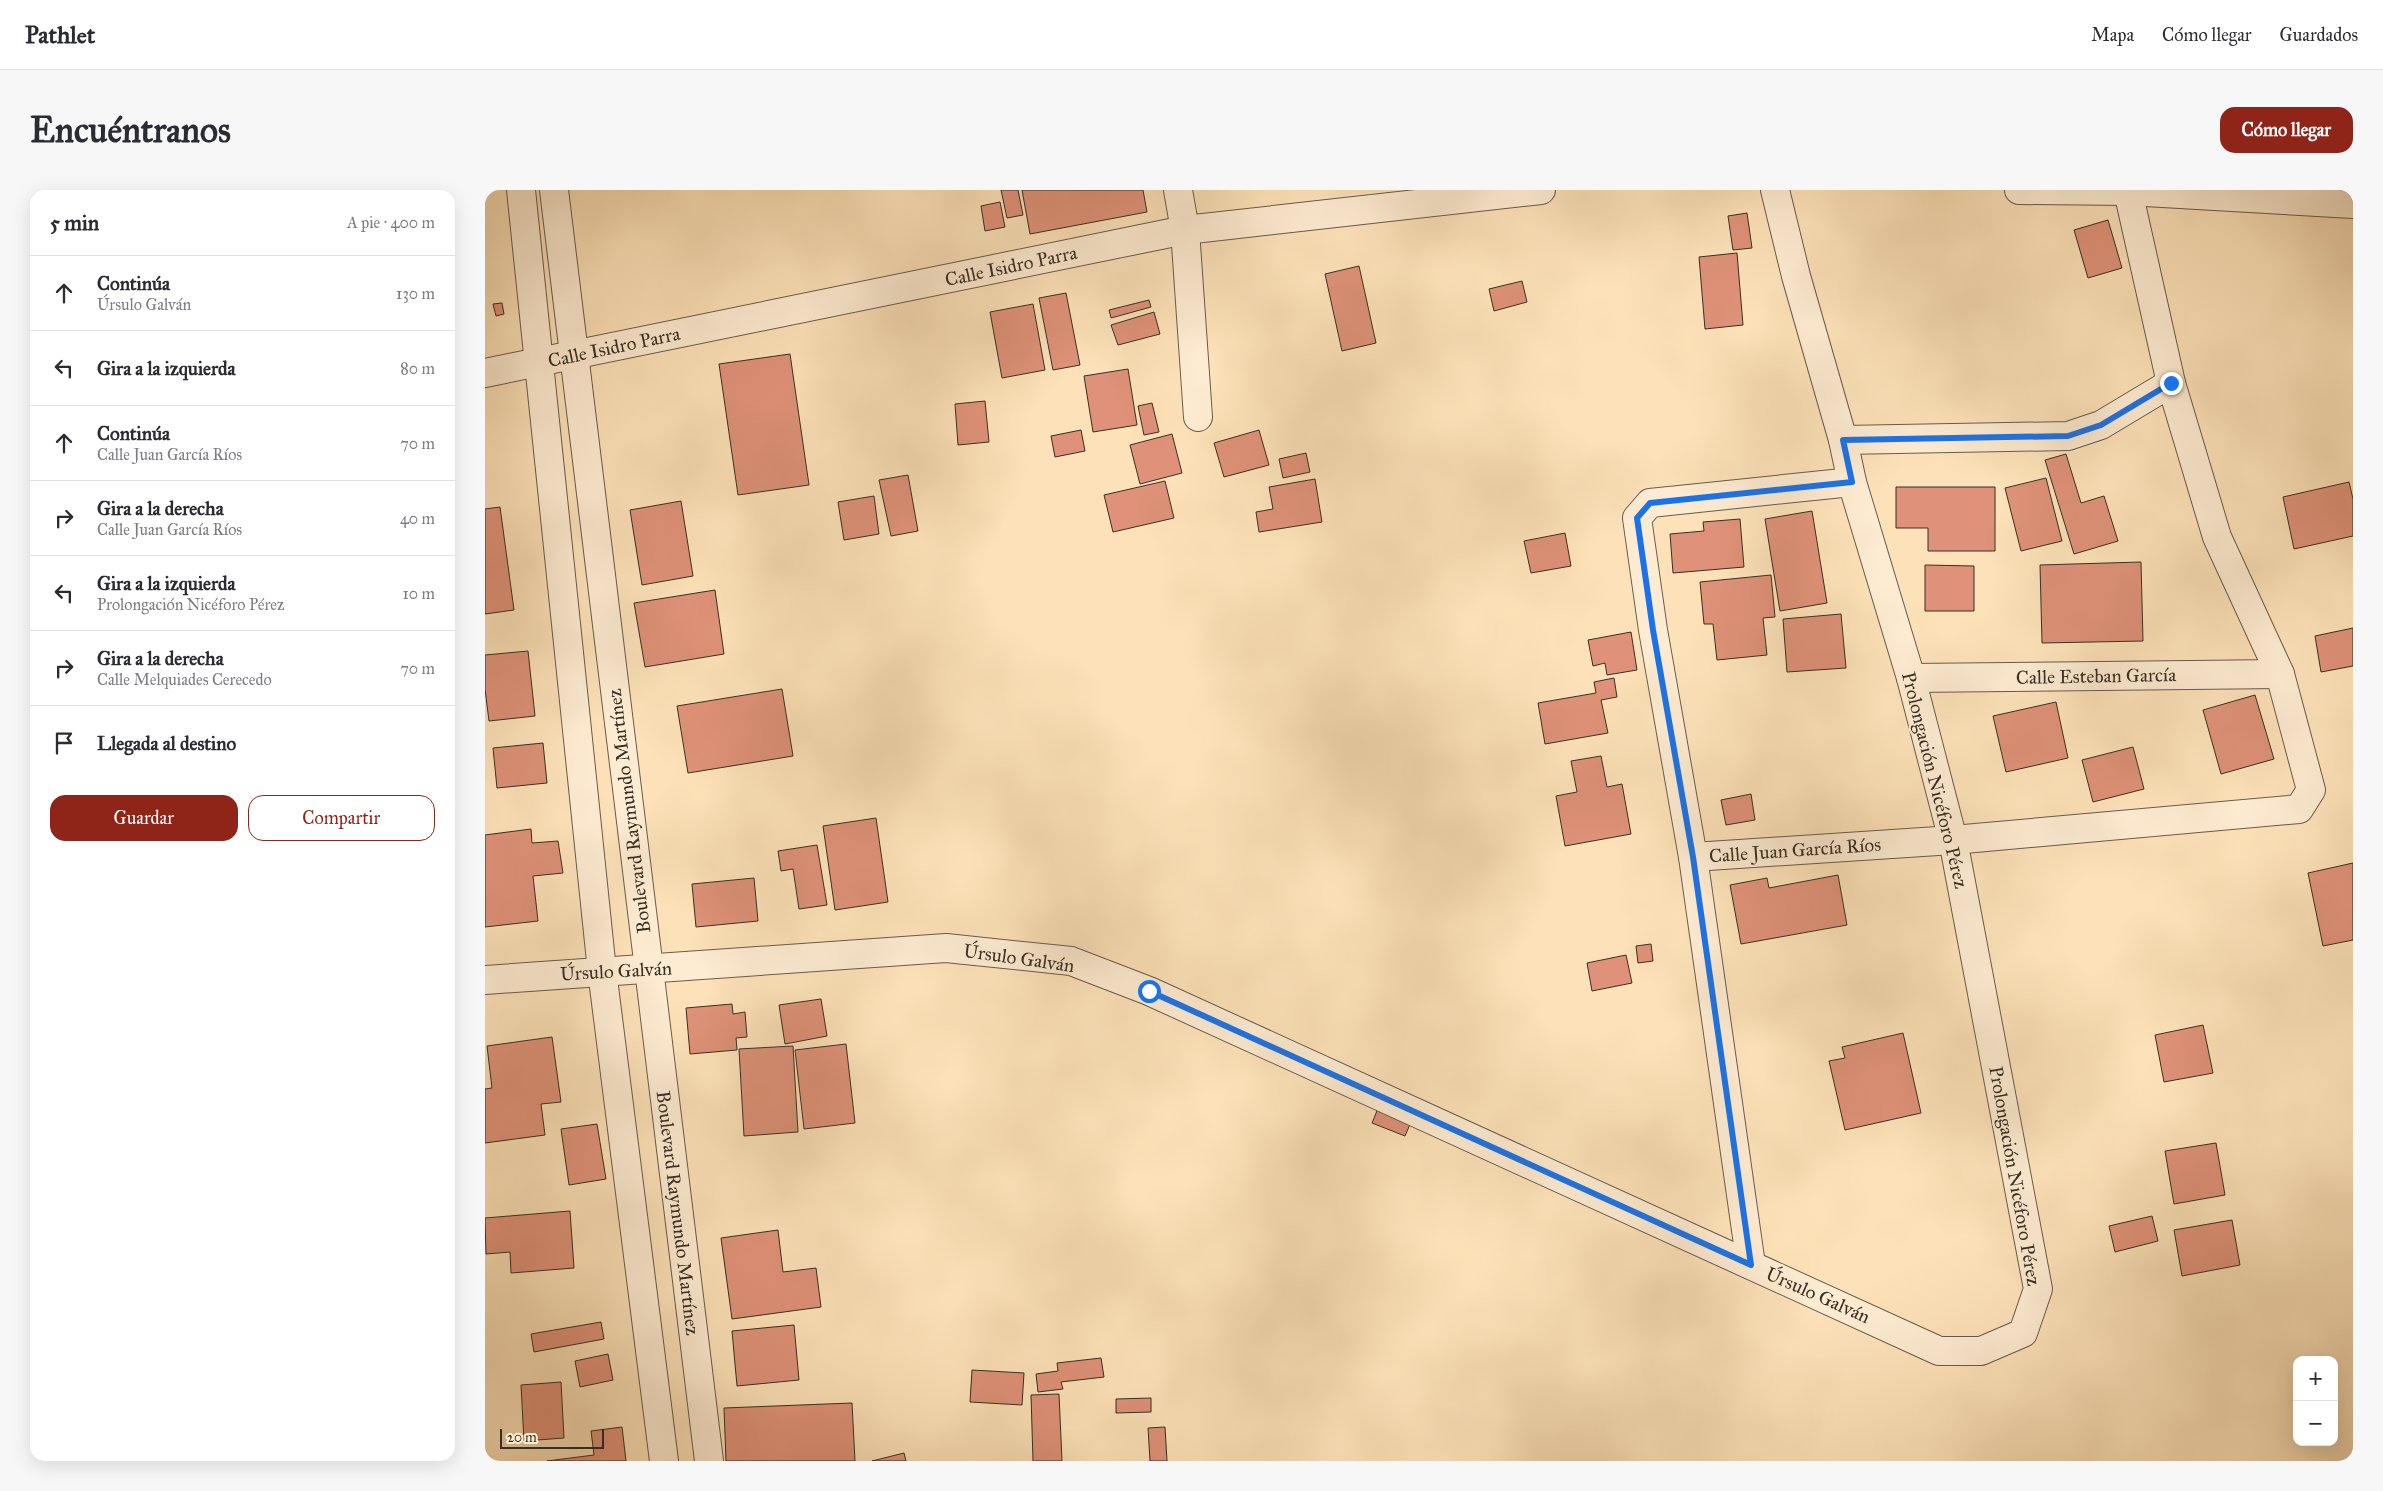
<!DOCTYPE html>
<html lang="es">
<meta charset="utf-8">
<style>
body{margin:0;font-family:"IM FELL Great Primer",serif;background:#f7f7f7;color:#2b2b33}
.controls{position:absolute;right:15px;bottom:15px;display:grid;overflow:hidden;border-radius:10px;box-shadow:0 5px 20px #0002}
.controls button{width:45px;height:45px;display:grid;place-items:center;padding:0;border:0;border-bottom:1px solid #e1e1e2;background:#fff;color:#2b2b33;font:25px sans-serif}
.scale{position:absolute;left:15px;bottom:12px;width:104px;box-sizing:border-box;padding-left:5px;border:2px solid #372f25;border-top:0;font-size:14px;line-height:18px;white-space:nowrap;color:#372f25;-webkit-text-stroke:4px #feecd2;paint-order:stroke}
.stop{position:absolute;width:15px;height:15px;margin:-11px;border:4px solid #1a73e8;border-radius:50%;background:#fff}
.stop.end{background:#1a73e8;border-color:#fff;box-shadow:0 1px 5px #0008}
.list{margin:0;padding:0;list-style:none}
h2{display:flex;justify-content:space-between;align-items:center;height:65px;margin:0;padding:0 20px;font-size:21px}
h2 small{font-size:16px;font-weight:400;color:#7c7c81}
.list li{display:grid;grid-template-columns:32px 1fr auto;gap:15px;align-items:center;box-sizing:border-box;height:75px;padding:0 20px;border-top:1px solid #e1e1e2}
.list b{display:block;font-size:19px;white-space:nowrap}
.list p{margin:0;font-size:16px;white-space:nowrap;color:#7c7c81}
.list em{font-size:16px;font-style:normal;color:#7c7c81}
.actions{display:flex;gap:10px;padding:15px 20px}
.actions a{flex:1;padding:11px 0;border:1px solid #8f2418;border-radius:15px;text-align:center;font-size:18px;color:#8f2418}
.actions .main{background:#8f2418;color:#fff}
.icon{flex:none;width:28px;height:28px;fill:none;stroke:currentColor;stroke-width:2;stroke-linecap:round;stroke-linejoin:round}
.map{position:relative;flex:none;width:1868px;height:1271px;overflow:hidden;border-radius:15px}
header{display:flex;align-items:center;gap:30px;box-sizing:border-box;height:70px;padding:0 25px;background:#fff;border-bottom:1px solid #e1e1e2}
header strong{font-size:24px}
nav{display:flex;gap:28px;margin-inline-start:auto;font-size:18px}
.intro{display:flex;align-items:center;justify-content:space-between;box-sizing:border-box;height:120px;padding:0 30px}
h1{margin:0;font-size:35px}
.button{padding:12px 22px;border-radius:15px;background:#8f2418;color:#fff;font-size:18px;font-weight:700}
main{display:flex;gap:30px;padding:0 30px}
aside{flex:1;background:#fff;border-radius:15px;box-shadow:0 5px 20px #0002}
.map>svg:first-child{display:block}
</style>
<header>
<strong>Pathlet</strong>
<nav><a>Mapa</a><a>Cómo llegar</a><a>Guardados</a></nav>
</header>
<div class="intro"><h1>Encuéntranos</h1><a class="button">Cómo llegar</a></div>
<main>
<aside>
<h2>5 min<small>A pie · 400 m</small></h2>
<ul class="list">
<li><svg class="icon" aria-label="ahead" viewBox="0 0 24 24"><path d="M12 20V5M6 11l6-6 6 6"/></svg><div><b>Continúa</b><p>Úrsulo Galván</p></div><em>130 m</em></li>
<li><svg class="icon" aria-label="left" viewBox="0 0 24 24"><path d="M17 20v-9H6M10 6l-5 5 5 5"/></svg><div><b>Gira a la izquierda</b></div><em>80 m</em></li>
<li><svg class="icon" aria-label="ahead" viewBox="0 0 24 24"><path d="M12 20V5M6 11l6-6 6 6"/></svg><div><b>Continúa</b><p>Calle Juan García Ríos</p></div><em>70 m</em></li>
<li><svg class="icon" aria-label="right" viewBox="0 0 24 24"><path d="M7 20v-9h11M14 6l5 5-5 5"/></svg><div><b>Gira a la derecha</b><p>Calle Juan García Ríos</p></div><em>40 m</em></li>
<li><svg class="icon" aria-label="left" viewBox="0 0 24 24"><path d="M17 20v-9H6M10 6l-5 5 5 5"/></svg><div><b>Gira a la izquierda</b><p>Prolongación Nicéforo Pérez</p></div><em>10 m</em></li>
<li><svg class="icon" aria-label="right" viewBox="0 0 24 24"><path d="M7 20v-9h11M14 6l5 5-5 5"/></svg><div><b>Gira a la derecha</b><p>Calle Melquiades Cerecedo</p></div><em>70 m</em></li>
<li><svg class="icon" aria-label="arrive" viewBox="0 0 24 24"><path d="M6 21V4h12l-3 4 3 4H6"/></svg><div><b>Llegada al destino</b></div></li>
</ul>
<div class="actions"><a class="main">Guardar</a><a>Compartir</a></div>
</aside>
<div class="map">
<svg width="1868" height="1271" viewBox="0 0 1868 1271">
<rect width="100%" height="100%" fill="#fde2b9"/>
<filter id="stains"><feTurbulence type="fractalNoise" baseFrequency=".004" numOctaves="4"/><feColorMatrix values="0 0 0 0 .2 0 0 0 0 .09 0 0 0 0 .02 0 0 0 .5 -.17"/></filter>
<radialGradient id="worn" r=".72"><stop offset=".6" stop-color="#630" stop-opacity="0"/><stop offset="1" stop-color="#630" stop-opacity=".3"/></radialGradient>
<!-- building -->
<g fill="#df9279" stroke="#372f25">
<path d="M516,0H533L538,25L522,28Z"/>
<path d="M537,0H658L662,22L545,44Z"/>
<path d="M515,12L520,37L500,41L496,16Z"/>
<path d="M1262,23L1267,58L1248,60L1243,26Z"/>
<path d="M1623,30L1637,78L1603,88L1589,40Z"/>
<path d="M1252,63L1258,135L1220,139L1214,67Z"/>
<path d="M874,76L891,153L857,161L840,84Z"/>
<path d="M1037,91L1042,112L1009,121L1004,99Z"/>
<path d="M581,103L595,175L568,180L554,108Z"/>
<path d="M664,110L666,117L626,128L624,120Z"/>
<path d="M17,113L19,124L11,126L8,114Z"/>
<path d="M548,114L560,180L517,188L505,122Z"/>
<path d="M669,122L675,144L633,155L626,135Z"/>
<path d="M305,164L324,295L253,305L234,174Z"/>
<path d="M643,179L652,235L608,242L599,186Z"/>
<path d="M500,211L504,252L473,255L470,214Z"/>
<path d="M667,213L674,242L659,245L653,216Z"/>
<path d="M596,240L600,261L570,267L566,246Z"/>
<path d="M774,240L784,275L739,287L729,253Z"/>
<path d="M687,244L697,283L655,294L645,255Z"/>
<path d="M821,263L825,282L798,288L794,269Z"/>
<path d="M1581,264L1596,313L1619,306L1633,351L1589,364L1560,270Z"/>
<path d="M423,285L433,341L406,346L394,290Z"/>
<path d="M1561,288L1577,351L1536,361L1520,298Z"/>
<path d="M830,289L837,332L774,342L771,322L788,319L784,297Z"/>
<path d="M680,291L689,328L628,342L619,305Z"/>
<path d="M1864,292L1868,309V346L1809,359L1798,307Z"/>
<path d="M1411,297H1510V361H1443V338H1411Z"/>
<path d="M389,306L394,344L359,350L353,312Z"/>
<path d="M196,311L208,386L157,395L145,320Z"/>
<path d="M15,317L29,420L0,424V319Z"/>
<path d="M1327,321L1342,413L1295,421L1280,329Z"/>
<path d="M1255,329L1259,377L1188,383L1185,344L1219,341L1218,332Z"/>
<path d="M1080,343L1086,376L1046,383L1039,351Z"/>
<path d="M1656,372L1658,451L1557,453L1555,375Z"/>
<path d="M1440,375L1489,376V421H1440Z"/>
<path d="M1286,385L1290,427L1278,428L1282,465L1232,470L1228,434H1219L1215,392Z"/>
<path d="M230,400L239,464L160,477L149,413Z"/>
<path d="M1356,424L1361,478L1302,482L1298,429Z"/>
<path d="M1868,438V476L1836,482L1830,446Z"/>
<path d="M1146,442L1152,480L1122,485L1120,473L1108,476L1103,450Z"/>
<path d="M43,461L50,526L4,531L0,499V465Z"/>
<path d="M1129,488L1132,507L1116,510L1123,543L1060,554L1053,513L1111,503L1109,492Z"/>
<path d="M297,499L308,566L203,583L192,516Z"/>
<path d="M1770,505L1789,569L1736,584L1718,520Z"/>
<path d="M1571,512L1583,568L1521,582L1508,526Z"/>
<path d="M58,553L62,593L12,598L8,558Z"/>
<path d="M1648,557L1659,599L1608,612L1597,570Z"/>
<path d="M1116,566L1122,597L1137,594L1146,644L1080,656L1071,606L1092,602L1086,571Z"/>
<path d="M1266,604L1270,630L1241,635L1236,610Z"/>
<path d="M391,628L403,712L350,720L338,636Z"/>
<path d="M46,639L47,653L73,651L78,683L48,686L53,731L0,737V645Z"/>
<path d="M332,655L342,715L314,719L308,679L296,681L293,661Z"/>
<path d="M1868,673V750L1838,756L1823,683Z"/>
<path d="M1353,685L1362,735L1256,754L1245,695L1282,688L1284,698Z"/>
<path d="M269,688L273,731L211,737L207,694Z"/>
<path d="M1166,754L1168,771L1153,773L1151,756Z"/>
<path d="M1141,765L1147,793L1107,801L1102,773Z"/>
<path d="M336,809L342,846L300,854L294,815Z"/>
<path d="M247,814L248,824L260,822L262,847L251,848L252,860L205,864L201,818Z"/>
<path d="M1718,835L1728,883L1679,892L1670,845Z"/>
<path d="M1418,843L1436,923L1360,940L1344,871L1360,868L1357,857Z"/>
<path d="M67,847L76,912L56,914L60,945L0,953V899L7,898L2,856Z"/>
<path d="M361,854L370,933L319,939L310,860Z"/>
<path d="M308,856L313,942L259,946L254,859Z"/>
<path d="M896,911L929,925L920,946L887,933Z"/>
<path d="M112,934L121,989L84,995L76,939Z"/>
<path d="M1731,953L1740,1005L1689,1014L1680,961Z"/>
<path d="M85,1021L89,1078L26,1083L25,1062L1,1064L0,1028Z"/>
<path d="M1667,1026L1673,1051L1630,1062L1624,1036Z"/>
<path d="M1747,1030L1755,1075L1697,1086L1689,1040Z"/>
<path d="M293,1040L298,1082L331,1078L336,1117L247,1129L236,1048Z"/>
<path d="M116,1132L119,1149L49,1162L46,1144Z"/>
<path d="M309,1135L314,1190L252,1196L247,1141Z"/>
<path d="M123,1164L128,1190L95,1197L90,1171Z"/>
<path d="M616,1168L619,1187L576,1192L578,1199L553,1202L551,1184L573,1181L572,1173Z"/>
<path d="M487,1180L539,1183L537,1215L485,1212Z"/>
<path d="M76,1192L79,1248L39,1251L36,1195Z"/>
<path d="M574,1204L577,1271H548L546,1205Z"/>
<path d="M666,1208V1222L631,1223V1209Z"/>
<path d="M367,1213L370,1271H241L239,1218Z"/>
<path d="M137,1237L141,1271H62L109,1265L106,1241Z"/>
<path d="M680,1237L682,1271H665L663,1238Z"/>
<path d="M419,1263L421,1271H387Z"/>
</g>
<g fill="none" stroke-linecap="round" stroke-linejoin="round">
<!-- minor casing -->
<g stroke="#685c4a" stroke-width="30">
<g id="minor">
<path d="M36,0L117,781L179,1271"/>
<path d="M69,0L224,1271"/>
<path d="M693,0L700,40L713,227"/>
<path d="M1358,250L1583,246L1616,235L1686,193"/>
<path d="M1426,488L1795,484"/>
<path d="M1208,667L1468,650L1814,619L1826,600L1795,484L1732,347L1686,193L1643,1"/>
<path d="M0,790L461,758L586,771L664,801L1454,1161H1496L1538,1143L1553,1099L1468,650L1426,488L1367,292L1358,250L1311,86L1290,0"/>
<path d="M1266,1075L1208,667L1168,440L1152,328L1165,313L1367,292"/>
</g>
</g>
<!-- tertiary casing -->
<g stroke="#685c4a" stroke-width="30">
<g id="tertiary">
<path d="M1534,0L1643,1L1868,14"/>
<path d="M0,183L700,40L1056,0"/>
</g>
</g>
<!-- minor -->
<use href="#minor" stroke="#feecd2" stroke-width="28"/>
<!-- tertiary -->
<use href="#tertiary" stroke="#feecd2" stroke-width="28"/>
</g>
<g fill="none" stroke-linecap="round" stroke-linejoin="round">
<!-- route -->
<path stroke="#1a73e8" stroke-width="6" d="M664,801L1266,1075L1208,667L1168,440L1152,328L1165,313L1367,292L1358,250L1583,246L1616,235L1686,193"/>
</g>
<g text-anchor="middle" dominant-baseline="central" stroke-width="4.5" stroke-linejoin="round" paint-order="stroke">
<!-- street labels -->
<g font-size="19" fill="#372f25" stroke="#feecd2">
<text transform="translate(526 76) rotate(-12)">Calle Isidro Parra</text>
<text transform="translate(129 157) rotate(-12)">Calle Isidro Parra</text>
<text transform="translate(1611 486) rotate(-1)">Calle Esteban García</text>
<text transform="translate(1450 590) rotate(76)">Prolongación Nicéforo Pérez</text>
<text transform="translate(144 621) rotate(-97)">Boulevard Raymundo Martínez</text>
<text transform="translate(1310 660) rotate(-4)">Calle Juan García Ríos</text>
<text transform="translate(534 768) rotate(8)">Úrsulo Galván</text>
<text transform="translate(131 781) rotate(-3)">Úrsulo Galván</text>
<text transform="translate(1530 986) rotate(80)">Prolongación Nicéforo Pérez</text>
<text transform="translate(193 1023) rotate(83)">Boulevard Raymundo Martínez</text>
<text transform="translate(1333 1105) rotate(24)">Úrsulo Galván</text>
</g>
</g>
<rect width="100%" height="100%" filter="url(#stains)"/>
<rect width="100%" height="100%" fill="url(#worn)"/>
</svg>
<div class="controls">
<button>+</button>
<button>−</button>
</div>
<div class="scale">20 m</div>
<div class="stop" style="left:664px;top:801px"></div>
<div class="stop end" style="left:1686px;top:193px"></div>
</div>
</main>
